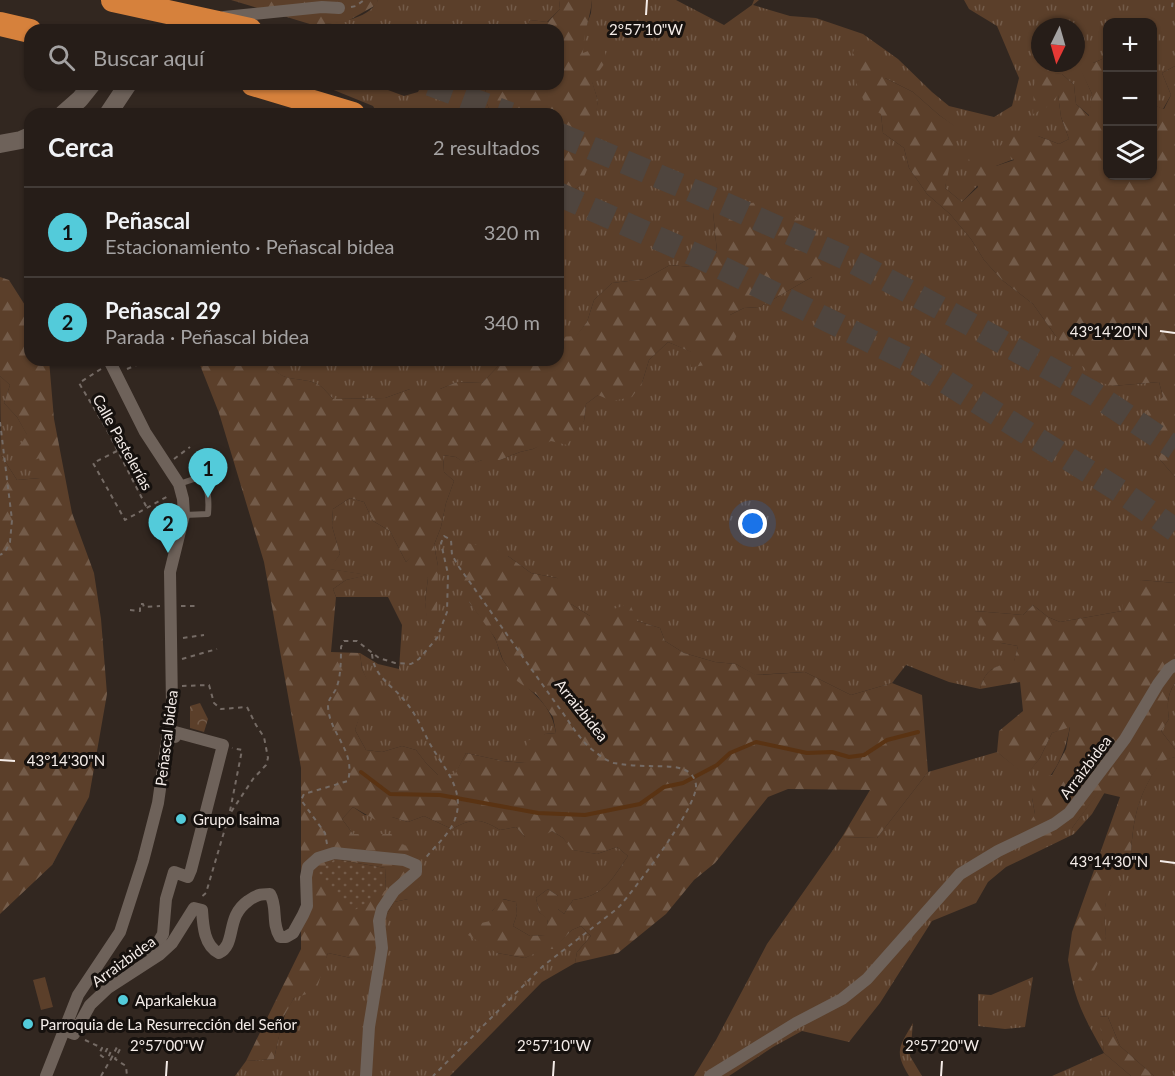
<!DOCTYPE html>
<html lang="es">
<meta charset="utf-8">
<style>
body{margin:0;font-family:Lato,sans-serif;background:#322a25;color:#f1f3f6}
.controls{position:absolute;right:18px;top:18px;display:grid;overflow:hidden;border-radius:12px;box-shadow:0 2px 4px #0004}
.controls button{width:54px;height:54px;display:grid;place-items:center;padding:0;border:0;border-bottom:2px solid #423b37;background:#261d18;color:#f1f3f6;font:30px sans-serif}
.compass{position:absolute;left:1031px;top:18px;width:54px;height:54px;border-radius:50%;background:#261d18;box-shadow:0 2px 4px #0004;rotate:185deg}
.you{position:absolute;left:753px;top:524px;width:21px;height:21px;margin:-15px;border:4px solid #fff;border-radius:50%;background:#1a73e8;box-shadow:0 0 0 9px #1a73e833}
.badge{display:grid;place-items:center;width:39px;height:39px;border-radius:50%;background:#53cbda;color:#111;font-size:20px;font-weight:700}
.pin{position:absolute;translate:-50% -50px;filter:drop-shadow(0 2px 3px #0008)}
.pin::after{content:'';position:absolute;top:32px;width:21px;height:18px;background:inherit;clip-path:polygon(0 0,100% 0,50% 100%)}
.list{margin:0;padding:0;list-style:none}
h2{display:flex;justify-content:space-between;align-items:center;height:78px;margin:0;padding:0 24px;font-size:26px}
h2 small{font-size:20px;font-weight:400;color:#a4a2a2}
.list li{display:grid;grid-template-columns:39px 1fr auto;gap:18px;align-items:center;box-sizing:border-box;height:90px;padding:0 24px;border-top:2px solid #423b37}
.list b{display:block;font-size:22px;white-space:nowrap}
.list p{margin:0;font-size:20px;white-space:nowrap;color:#a4a2a2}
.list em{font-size:20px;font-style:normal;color:#a4a2a2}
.icon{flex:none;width:33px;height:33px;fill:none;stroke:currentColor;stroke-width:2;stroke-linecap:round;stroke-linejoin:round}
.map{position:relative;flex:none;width:1175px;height:1076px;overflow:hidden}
.search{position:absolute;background:#261d18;box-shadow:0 2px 4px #0004;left:24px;top:24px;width:540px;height:66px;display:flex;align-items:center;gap:15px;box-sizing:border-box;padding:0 21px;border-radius:18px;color:#a4a2a2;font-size:22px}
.panel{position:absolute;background:#261d18;box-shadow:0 2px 4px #0004;left:24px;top:108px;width:540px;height:258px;border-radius:18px}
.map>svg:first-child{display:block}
</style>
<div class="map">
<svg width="1175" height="1076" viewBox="0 0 1175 1076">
<defs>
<pattern id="grass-tufts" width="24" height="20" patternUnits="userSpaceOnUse" patternTransform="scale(1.5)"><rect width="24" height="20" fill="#5b3f2a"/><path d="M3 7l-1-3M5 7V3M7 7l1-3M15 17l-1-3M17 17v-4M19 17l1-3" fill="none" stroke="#735b49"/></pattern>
<pattern id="forest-firs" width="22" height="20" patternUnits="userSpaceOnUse" patternTransform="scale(1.5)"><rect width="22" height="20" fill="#5b3f2a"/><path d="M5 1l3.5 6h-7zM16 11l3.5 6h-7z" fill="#735b49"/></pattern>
<pattern id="park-crowns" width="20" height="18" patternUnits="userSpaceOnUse" patternTransform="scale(1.5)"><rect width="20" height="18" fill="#5b3f2a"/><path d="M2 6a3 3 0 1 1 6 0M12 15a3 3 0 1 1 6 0" fill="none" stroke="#735b49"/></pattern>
<pattern id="garden-dots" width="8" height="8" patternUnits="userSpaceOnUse" patternTransform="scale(1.5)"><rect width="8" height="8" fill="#5b3f2a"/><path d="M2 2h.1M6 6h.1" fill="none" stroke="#735b49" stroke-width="1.8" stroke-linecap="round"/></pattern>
</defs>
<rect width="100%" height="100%" fill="#322720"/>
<!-- grass -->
<g fill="url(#grass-tufts)" fill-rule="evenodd">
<path d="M378,0H559L560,9L547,22L530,20L526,30H325L313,25C334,23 368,21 378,0Z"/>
<path d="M592,0H676L724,25L752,5L754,0H759L753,5L790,16L816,18L863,34L898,59L932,92L949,106L994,117L1012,106L1019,78L997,26L969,9L964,0H1175V66L1162,73L1171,95L1163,109L1153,105L1152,22H1108L1107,57L1093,63H1078L1092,94L1090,116L1076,104L1074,85L1062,74L1040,72L1058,94L1061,117L1069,139L1059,144L1038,136L1014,159L996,166L962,202L945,188L954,126L939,115L913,92L885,78L881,114L883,133L904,148L909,168L927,194L950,214L971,239L984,260L1002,280L1033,304L1055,335L1112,386L1159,382L1163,397L1156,455L1175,477V583L1141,580L1122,611L1060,622L1048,617L1033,605L1023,615L975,611L1001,643L1018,646L1014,662C994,667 986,668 980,689L949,682L906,665L892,683L851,695L805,672L755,675L736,664L715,662L684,653L665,641L660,628L637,621L590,616L571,604L557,578L531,573L508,556L469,602C477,613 487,624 494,637C499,645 499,655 505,663C524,692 550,696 556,733L545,734L525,763L503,761L466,753L455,775H438L426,763L416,750L402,746L382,752L366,750L355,730L369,685L362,669L360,653L378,664L399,669L402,625L388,597H336L333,589L346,580L367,575L329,569L340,554L332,526L333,509L350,498L364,502L373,521L390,531L406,562L413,555L428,578L425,602L428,623L438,566L434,545L441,527L446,503L454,481L444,472L443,455L456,457L468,465L482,460H500L520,452L533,449L584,421L586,404L598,395L642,383L649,360L668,342L692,352L730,315L744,308L760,307L812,277L713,212L717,252L691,267L670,265L645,279L612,283L594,300L587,322L576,337H558V199L580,186L598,101L583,54V35L591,13ZM1040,27H1076V63H1040Z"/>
<path d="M319,84H372L404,96L418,92L422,84H487L484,96L491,114H378L373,106Z"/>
<path d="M271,360H504L482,383L457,382L440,389H410L385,398L333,399C329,395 324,388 319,385C302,375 275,385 271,360Z"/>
<path d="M0,376L10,385L4,403L17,417L40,457V478L17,480L1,455Z"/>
<path d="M1175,683V749L1161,731L1169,719C1167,705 1167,695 1175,683Z"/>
<path d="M1070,726C1064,760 1054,773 1032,798L1035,814L1072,828L1099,791L1105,792L1092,814L1074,834L1006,867L988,882L976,903L932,921L880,1003L849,1042L802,1031L773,1047L729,1076H694L716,1040L767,944L842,837L877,838L928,772L997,752L1026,775L1040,758L1052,733Z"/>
<path d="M1175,757V1076H1154L1120,1046L1108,1017L1100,1016L1104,1053L1131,1076H1052L1104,1053C1091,1030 1077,1006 1072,980H1089L1106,937L1104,915L1107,893L1117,869L1131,855C1133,816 1139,792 1162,760Z"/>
<path d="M353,807L365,815L392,817L408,822L424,816L452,829C473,818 479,818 500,830L516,827L525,837L552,831L563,838L573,850L597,854L617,847L628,856C611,881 604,896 573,900L564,914L558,909V896L548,889L536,898L539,912L548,919L546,935L530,936L513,926L517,914L516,902L503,899L492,911L497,953L525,958L544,948H553L572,930L581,926L591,936L577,952L575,963L542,982L450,1076H235L246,1061L274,1059C279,1038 281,1015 295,997C309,980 320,976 328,953L351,958L380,926L394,902L408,899L403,845L374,835L353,834L342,819Z"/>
<path d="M1033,977L1025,1027L1005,1029L978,1026V994L991,995Z"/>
<path d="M913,1023L910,1056L922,1076H909C894,1051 899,1047 913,1023Z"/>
</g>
<!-- forest -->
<g fill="url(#forest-firs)" fill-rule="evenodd">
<path d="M231,0H378L376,5L346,22L313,25Z"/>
<path d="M559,0H592C590,20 583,32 583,53L603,45L607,60L592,81L598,101L589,165L580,186L558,199V114H491L484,96L487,84H558V30H526L530,20L548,22L560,9Z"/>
<path d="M854,49L876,58L885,78L913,92L939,115L955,126L954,145L945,188L962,202L978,187L968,160L982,150L996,166L1014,160L1000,147L1010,132L1038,136L1059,144L1069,139L1061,117L1058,95L1047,107L1033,114L1034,85L1040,71L1062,74L1074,85L1076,104L1089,116L1092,94L1077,63H1093L1107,57L1108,176H1152L1153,105L1164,109L1171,95L1162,73L1175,66V477L1156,455L1146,411L1163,397L1159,382L1112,386L1096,381L1055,335L1033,304L1002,280L984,260L971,239L950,214L927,194L909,168L904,148L883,133L881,114L866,106L849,66Z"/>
<path d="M756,202L783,210L815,227L825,261L812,277L760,307L744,308L730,315L739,330C728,358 721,364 691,367V352L668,342L649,360L642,383L632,397L612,401L598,395L586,404L584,421L567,445L551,441L533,449L520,452L500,460H482L468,466L456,457L443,455L444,472L454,481L446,503L441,527L434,545L438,566L437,615L427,623L425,602L428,578L416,573L413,556L406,562L390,531L373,521L364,502L350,498L333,509L332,526L340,554L330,569L369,575L346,580L333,589L336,597L331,652L360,653L362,669L380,705L377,718L360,716L355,730L366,750L382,752L402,746L416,750L426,763L438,775L455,774L466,753L503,761L525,763L527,741L545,734L556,733L553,717L537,695L517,681L503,660L495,638L469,602L459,581L466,543L490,547L508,556L531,573L557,578L571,585V604L590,616L630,604L637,621L660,628L665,641L684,653L715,662L736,664L756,675L805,672L851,695L892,683L922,695L928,772L877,838L842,837L870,790L788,789L768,797L715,863L694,880L666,914L618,953L575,963L577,952L591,936L581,926L572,930L553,949H544L525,958L497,953L468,935L477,924L490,921L492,911L502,899L516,902L517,914L513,926L530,936L545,935L548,920L539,912L536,898L548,889L558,896V909L564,914L573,900C604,896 611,881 628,856L617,847L597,854L572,850L563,838L552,831L538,839L525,837L516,827L500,830C479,818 473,818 452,829L424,816L408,822L392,817L379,822L353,807L342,819L353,834H396L403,845L422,848L417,862L426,880L408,899L394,902L380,926L373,952L351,958L328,953L316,991L294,998L283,1018L274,1059L246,1061L301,949V768L264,562L219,413L198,360H271C276,385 302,375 319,385C324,388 329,395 333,399L385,398L410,389H440L457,382L482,383L504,360H558V337L576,336L587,322L594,300L612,283L645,279L670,265L691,267L717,252L713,212ZM335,859L385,868L386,890L319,873Z"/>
<path d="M0,277L9,280L30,313V360H49L54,419L72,513L94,573L101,619L107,694L89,797L52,865L0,914V428L1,455L17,480L40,478V458L22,464L15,452L27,435L17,417L4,403L10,385L0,376Z"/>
<path d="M1141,580L1175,583V683C1167,695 1167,705 1169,719L1161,731L1175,749V757L1162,761C1139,792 1133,816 1131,855C1115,872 1106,889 1105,913C1104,921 1106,929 1106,937C1104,952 1096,967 1089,981L1072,980L1068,960L1072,932L1120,797L1099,792L1072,828L1034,842L1027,827L1035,814L1032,798L1033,780L1052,775L1066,749L1070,727L1052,733L1040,758L1026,776L997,752L999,731L1023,711L1020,682L980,689C986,668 994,667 1014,661L1018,646L1001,643L982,636L975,611L1023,615L1033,605L1048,617L1060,622L1122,611L1124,587Z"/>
<path d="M1099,1016L1108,1017L1120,1046L1154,1076H1131L1104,1053Z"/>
</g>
<!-- park -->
<path fill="url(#park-crowns)" d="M200,703L208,719L204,732L190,728V706Z"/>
<!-- garden -->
<path fill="url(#garden-dots)" d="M335,859L385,868L386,890L355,910L330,891L318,872Z"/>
<!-- pitch -->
<path fill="#5b3f2a" d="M45,977L53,1007L41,1010L33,980Z"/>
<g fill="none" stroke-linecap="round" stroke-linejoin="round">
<!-- stream -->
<path stroke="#5a3313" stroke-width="4" d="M361,772L390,794L440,795L538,813L585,815L640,804L664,787L683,783L717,765L730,753L756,742L807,753L832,752L849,757L864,755L887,740L918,732"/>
<!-- highway-tunnel -->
<g stroke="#4f453e" stroke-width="24" stroke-dasharray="24 12" stroke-linecap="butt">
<path d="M430,84L510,114"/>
<path d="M558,134L727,205L848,259L970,324L1093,393L1175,448"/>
<path d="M558,194L700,257L917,364L1123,493L1175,530"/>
</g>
<!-- path -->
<g stroke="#756b65" stroke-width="2" stroke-dasharray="4.5 4.5" stroke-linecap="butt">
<path d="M351,7L356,6L364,0"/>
<path d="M1172,7L1173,0"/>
<path d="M101,369L79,383L107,430L147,508"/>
<path d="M127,369L139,364L137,360"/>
<path d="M0,422L12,520L10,542L5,552L0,555"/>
<path d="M117,451L93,463L125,520L170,495"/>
<path d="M174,459L190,447"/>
<path d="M181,606H196"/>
<path d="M130,610L140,611V604H143L144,607L160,606"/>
<path d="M183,638L204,635"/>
<path d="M372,654C374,677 391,684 405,701C416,714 422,729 430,744C443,767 466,790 455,819C449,836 435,845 425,859"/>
<path d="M182,659L217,649"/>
<path d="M182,686L209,685L214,703L221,709L247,707L256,725L264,737L268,758L266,765L253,779L229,815L206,893L200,898"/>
<path d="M230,811L242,750L232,748"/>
<path d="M327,844L325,833L301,800L304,794L348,781C356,750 329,734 328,706C328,699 333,695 336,689C341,677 341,660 341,647L344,641H357L379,658L395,663L411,664L419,659L437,638L447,612L448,574L441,543L444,536L451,540L452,555L459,567C492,613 524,659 557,705C568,719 579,740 594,751C599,755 607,761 614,763C625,765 638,766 650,766C665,767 693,763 696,785C698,807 634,890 618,908L543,966L433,1076"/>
<path d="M85,1040L102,1048L99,1054L103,1057L107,1049L111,1051L108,1058L111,1059L117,1047L120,1049L115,1059L126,1066L127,1076"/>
<path d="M101,1076L111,1059"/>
</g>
<!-- lane -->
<path stroke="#6e625a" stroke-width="6" d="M179,484L200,477C209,485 209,502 208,514L184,515"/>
<!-- street -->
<g stroke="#6e625a" stroke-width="12">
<path d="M224,17L322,7L339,8"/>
<path d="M177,30L199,23"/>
<path d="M152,953L163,934L166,899L174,872L188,877L191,870L223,745L175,732V737L169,736"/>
<path d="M64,1030L74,1034L90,1005L108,988L159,955L172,943L194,908L202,910C203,925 204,946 219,953C237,944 225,917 248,901C256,895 260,894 270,894C278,907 271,923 280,937H286L293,933L303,915L307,906L306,877L308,867L318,858L334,853L404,860L416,865V872L394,891L382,909L379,921L382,948L369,1027L366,1076"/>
<path d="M46,1076L78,995L120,932L143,861L158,803L172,706L170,572L184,515L183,499L179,484L145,432L109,360"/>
<path d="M710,1076L796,1023L842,999L867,979L960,874L998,851L1054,824L1069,813L1125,739L1158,684L1169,669L1175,665"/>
</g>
<!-- secondary -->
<g stroke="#6e625a" stroke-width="18">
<path d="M63,114L80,99L92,84"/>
<path d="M108,114L128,84"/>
<path d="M0,144L21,140L30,136"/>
</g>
<!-- highway -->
<g stroke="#d6813c" stroke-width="24">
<path d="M113,0L250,30"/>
<path d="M0,24L30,31"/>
<path d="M253,84L353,114"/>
</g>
</g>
<!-- ticks -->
<path fill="none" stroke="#f5ede9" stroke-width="2" d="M646,15L647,0M1160,331L1175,333M0,760L15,761M1160,861L1175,863M166,1076L167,1061M553,1076L554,1061M941,1076L942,1061"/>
<!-- markers -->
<g fill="#53cbda" stroke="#16110e" stroke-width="2">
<circle cx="181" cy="819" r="6"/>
<circle cx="123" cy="1000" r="6"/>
<circle cx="28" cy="1024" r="6"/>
</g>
<g text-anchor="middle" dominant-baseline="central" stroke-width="6" stroke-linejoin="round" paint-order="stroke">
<!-- street labels -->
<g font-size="15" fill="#f5ede9" stroke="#16110e">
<text transform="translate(123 442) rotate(61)">Calle Pastelerías</text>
<text transform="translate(582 710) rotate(51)">Arraizbidea</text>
<text transform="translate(166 738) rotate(-83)">Peñascal bidea</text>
<text transform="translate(1085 767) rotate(-53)">Arraizbidea</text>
<text transform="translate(123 961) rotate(-36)">Arraizbidea</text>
</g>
<!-- poi labels -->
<g font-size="15" fill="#f5ede9" stroke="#16110e" text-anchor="start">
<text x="193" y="819">Grupo Isaima</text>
<text x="135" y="1000">Aparkalekua</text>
<text x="40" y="1024">Parroquia de La Resurrección del Señor</text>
</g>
</g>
<g font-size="15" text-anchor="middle" fill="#f5ede9" stroke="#16110e" stroke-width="6" stroke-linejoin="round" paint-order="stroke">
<text x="646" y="35">2°57'10"W</text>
<text x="1109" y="337">43°14'20"N</text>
<text x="66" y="766">43°14'30"N</text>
<text x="1109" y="867">43°14'30"N</text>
<text x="167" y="1051">2°57'00"W</text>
<text x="554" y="1051">2°57'10"W</text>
<text x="942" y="1051">2°57'20"W</text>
</g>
</svg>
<div class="controls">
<button>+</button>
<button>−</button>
<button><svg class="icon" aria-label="layers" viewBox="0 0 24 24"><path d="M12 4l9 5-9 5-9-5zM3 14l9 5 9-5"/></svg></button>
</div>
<svg class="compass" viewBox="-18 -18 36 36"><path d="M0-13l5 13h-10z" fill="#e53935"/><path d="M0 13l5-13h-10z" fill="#a4a2a2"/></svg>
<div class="you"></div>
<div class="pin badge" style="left:208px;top:498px">1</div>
<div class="pin badge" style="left:168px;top:553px">2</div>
<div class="search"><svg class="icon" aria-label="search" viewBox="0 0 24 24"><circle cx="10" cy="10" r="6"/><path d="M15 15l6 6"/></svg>Buscar aquí</div>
<section class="panel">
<h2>Cerca<small>2 resultados</small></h2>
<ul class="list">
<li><span class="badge">1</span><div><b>Peñascal</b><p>Estacionamiento · Peñascal bidea</p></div><em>320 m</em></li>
<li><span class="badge">2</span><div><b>Peñascal 29</b><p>Parada · Peñascal bidea</p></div><em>340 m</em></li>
</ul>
</section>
</div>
